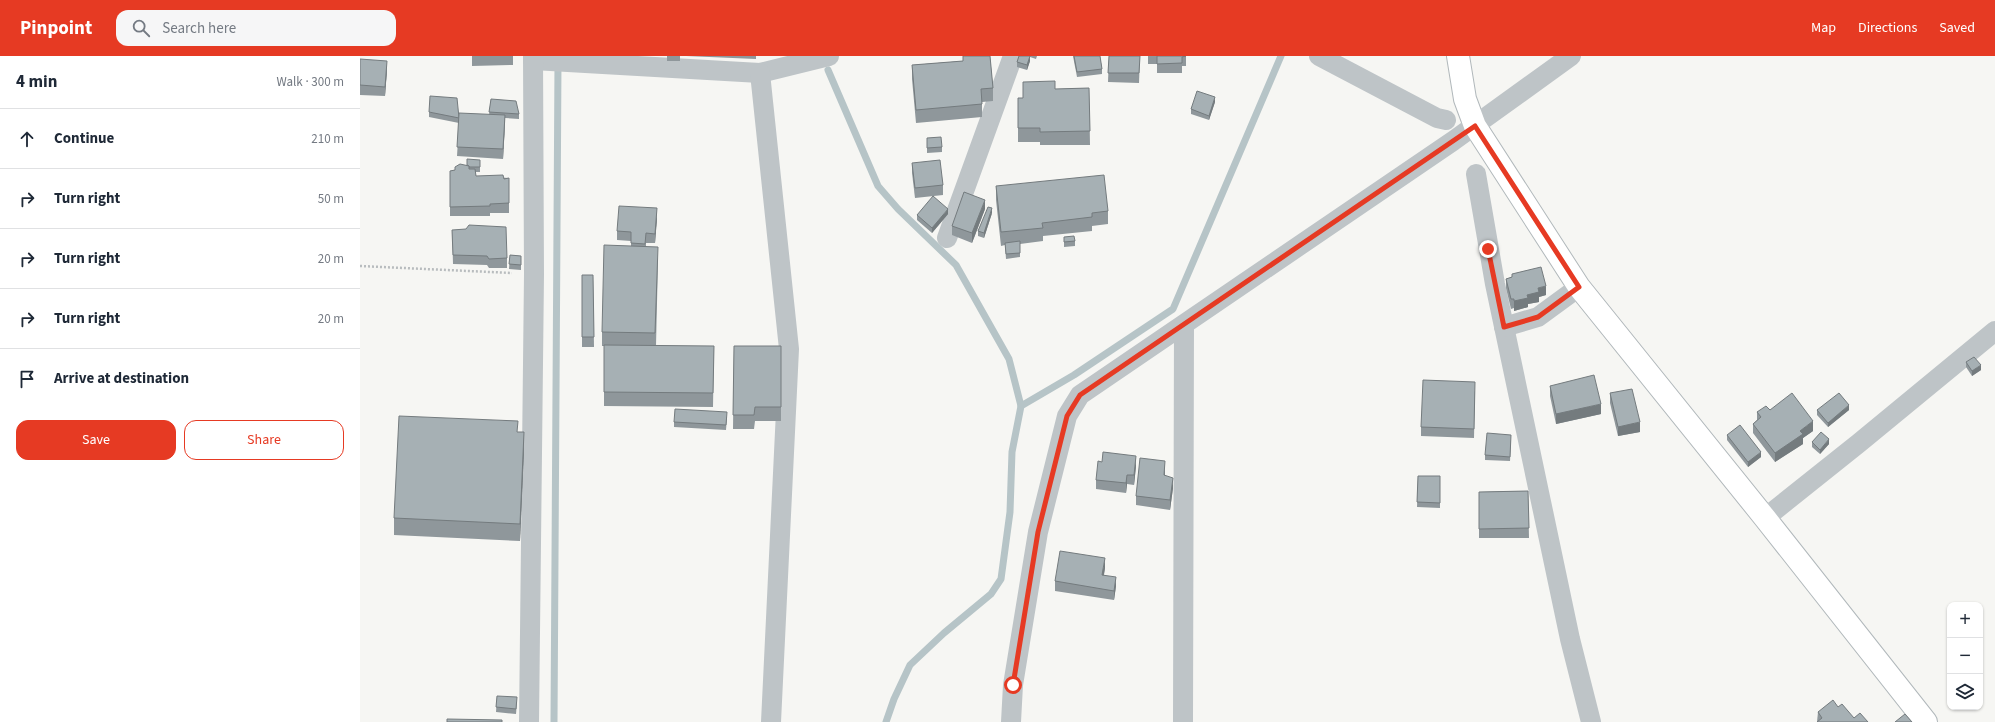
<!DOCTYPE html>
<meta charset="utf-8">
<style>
body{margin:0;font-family:"Source Sans 3",sans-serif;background:#f6f6f7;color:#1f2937}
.controls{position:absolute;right:12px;bottom:12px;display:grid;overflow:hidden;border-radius:8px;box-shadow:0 1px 3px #0004}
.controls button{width:36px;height:36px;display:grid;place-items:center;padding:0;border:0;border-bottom:1px solid #e0e1e3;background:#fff;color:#1f2937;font:20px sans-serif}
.stop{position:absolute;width:12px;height:12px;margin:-9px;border:3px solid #e63a23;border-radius:50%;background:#fff}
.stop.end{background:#e63a23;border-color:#fff;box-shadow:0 1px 4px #0008}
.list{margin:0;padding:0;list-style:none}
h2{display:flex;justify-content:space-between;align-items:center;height:52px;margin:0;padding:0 16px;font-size:17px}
h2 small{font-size:13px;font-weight:400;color:#747a83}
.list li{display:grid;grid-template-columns:26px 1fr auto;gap:12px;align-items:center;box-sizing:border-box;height:60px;padding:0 16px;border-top:1px solid #e0e1e3}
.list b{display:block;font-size:15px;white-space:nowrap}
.list em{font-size:13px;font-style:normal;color:#747a83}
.actions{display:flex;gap:8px;padding:12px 16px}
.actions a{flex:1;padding:9px 0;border:1px solid #e63a23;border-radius:12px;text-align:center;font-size:14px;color:#e63a23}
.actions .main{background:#e63a23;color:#fff}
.icon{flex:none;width:22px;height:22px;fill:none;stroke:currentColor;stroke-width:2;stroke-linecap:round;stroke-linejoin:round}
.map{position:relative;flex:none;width:1635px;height:666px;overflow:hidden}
header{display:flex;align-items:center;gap:24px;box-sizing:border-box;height:56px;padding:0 20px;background:#e63a23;color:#fff}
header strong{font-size:19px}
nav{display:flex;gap:22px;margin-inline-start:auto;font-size:14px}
.search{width:280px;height:36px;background:#f6f6f7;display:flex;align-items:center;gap:10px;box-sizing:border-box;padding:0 14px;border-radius:12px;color:#747a83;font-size:15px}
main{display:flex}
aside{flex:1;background:#fff}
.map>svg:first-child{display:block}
</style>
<header>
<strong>Pinpoint</strong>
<div class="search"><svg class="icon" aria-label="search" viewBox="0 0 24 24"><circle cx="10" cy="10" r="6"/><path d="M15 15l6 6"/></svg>Search here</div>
<nav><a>Map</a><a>Directions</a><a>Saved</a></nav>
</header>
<main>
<aside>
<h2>4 min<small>Walk · 300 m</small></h2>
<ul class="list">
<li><svg class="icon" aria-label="ahead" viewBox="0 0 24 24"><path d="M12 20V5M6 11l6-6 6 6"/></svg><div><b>Continue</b></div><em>210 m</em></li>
<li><svg class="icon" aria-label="right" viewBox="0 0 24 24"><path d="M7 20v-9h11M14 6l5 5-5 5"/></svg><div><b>Turn right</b></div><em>50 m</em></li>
<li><svg class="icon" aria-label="right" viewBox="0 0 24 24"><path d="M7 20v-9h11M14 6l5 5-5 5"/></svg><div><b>Turn right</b></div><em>20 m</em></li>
<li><svg class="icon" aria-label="right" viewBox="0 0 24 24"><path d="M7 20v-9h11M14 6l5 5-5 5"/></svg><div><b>Turn right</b></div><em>20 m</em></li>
<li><svg class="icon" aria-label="arrive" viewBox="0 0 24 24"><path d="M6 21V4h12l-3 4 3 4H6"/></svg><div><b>Arrive at destination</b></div></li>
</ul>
<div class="actions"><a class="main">Save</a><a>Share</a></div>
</aside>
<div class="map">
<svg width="1635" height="666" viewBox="0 0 1635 666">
<rect width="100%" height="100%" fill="#f6f6f3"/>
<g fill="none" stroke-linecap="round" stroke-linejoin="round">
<!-- stream -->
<g stroke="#b6c4c7" stroke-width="7">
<path d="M468,14L518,130L538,153L596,209L649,303L661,350"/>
<path d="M194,666L198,6"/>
<path d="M526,666L534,643L550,609L584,577L631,538L641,523L650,456L652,396L661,350L714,319L813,253L921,0"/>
</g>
<!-- secondary casing -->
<g stroke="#b1b8bb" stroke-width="24">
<path id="secondary" d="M1098,0L1105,43L1115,70L1219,231L1405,462L1566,666"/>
</g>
<!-- path -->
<path stroke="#b8bcbe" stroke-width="2.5" stroke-dasharray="2 2" stroke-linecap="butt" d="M0,210L152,217"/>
<!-- street -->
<g stroke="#bec4c7" stroke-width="20">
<path d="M959,0L1077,62L1086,64"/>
<path d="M173,4L400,17L469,0"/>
<path d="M400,17L429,293L411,666"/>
<path d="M1116,118L1135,228L1210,583L1231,666"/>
<path d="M587,182L653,0"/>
<path d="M1144,271L1178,261L1219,231"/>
<path d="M1405,462L1499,387L1635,275"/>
<path d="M169,666L174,218L173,0"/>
<path d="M651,666L653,629L678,476L707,360L720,339L1093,85L1211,0"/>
<path d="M823,666L824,269"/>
</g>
<!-- secondary -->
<use href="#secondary" stroke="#fff" stroke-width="22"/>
</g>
<!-- wall -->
<g fill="#8f979b">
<path d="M112,0H153V9L112,10Z"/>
<rect x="307" y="0" width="13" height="5"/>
<path d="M326,0H396V3Z"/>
<path d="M603,0H630L633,32V45L622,46V61L556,67L552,23V9L603,5Z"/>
<path d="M659,0H677L676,3L670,1V5L667,14L657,11V6Z"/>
<path d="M713,0H740L742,13V18L717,21Z"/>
<path d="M749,0H780L779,27L748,26Z"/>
<path d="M788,0H826V10H822V17H797V8H788Z"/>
<path d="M0,3L27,14L25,40L0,39Z"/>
<path d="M729,32L730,89H680V86H658V42H663L695,33Z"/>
<path d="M131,43L159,58V63L145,62L143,103L97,100L99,67L69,61V56L99,60L129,59Z"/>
<path d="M855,46L849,64L831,58V53Z"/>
<path d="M567,82L582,91V96L567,97Z"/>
<path d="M120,104V116H115L116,120L149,122V157H130V160H90V115L95,114Z"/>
<path d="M552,107L583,129V139L555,142L552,117Z"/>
<path d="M636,130L748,155V168L732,170V175L683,180V185L660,188V201L646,203L645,189L641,190L636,144Z"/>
<path d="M625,153L612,187L592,179V170Z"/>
<path d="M632,157L624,182L618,180V175Z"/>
<path d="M588,158L572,177L557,164V159Z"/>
<path d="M297,162L295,187H286V190L298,204L296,290H354L353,351L244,350V290H242V276L271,190V185L257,184V175Z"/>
<path d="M92,174L147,202V212H129L127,209L93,208Z"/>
<path d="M704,181L715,185V190L704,191Z"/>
<path d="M150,199L161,200V214L149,213Z"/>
<path d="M1152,218L1186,239L1179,241V246L1168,248V251L1154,255V252L1151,253L1146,232V223L1152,221Z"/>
<path d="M222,219H233L234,291H222Z"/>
<path d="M374,290H421V365H395L394,373H373Z"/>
<path d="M1606,306L1621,314L1612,320L1606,311Z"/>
<path d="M1190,330L1241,358L1196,368L1190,340Z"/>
<path d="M1115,335L1114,382L1061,380V371Z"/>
<path d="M1250,337L1280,376L1258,380L1250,347Z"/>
<path d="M1410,354L1453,375L1443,382V388L1415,406L1393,377V368L1397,364V356Z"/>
<path d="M1457,354H1489L1468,371L1457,359Z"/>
<path d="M367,361L366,374L314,371V366Z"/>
<path d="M158,376L164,393L160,485L34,479V462Z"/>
<path d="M1367,379L1401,401L1388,411L1367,384Z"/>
<path d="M1151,384L1150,405L1125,404V399Z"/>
<path d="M1452,386L1469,388L1460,398L1452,391Z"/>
<path d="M776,410L774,429L767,428L766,437L736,433V424Z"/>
<path d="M805,414V419L813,432L810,454L776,449V440Z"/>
<path d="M1058,420H1080V452L1057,451Z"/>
<path d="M1168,435L1169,482H1119V436Z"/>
<path d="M745,512L744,519L756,530L754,544L695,535V525Z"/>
<path d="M137,640L157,646L156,658L136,656Z"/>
<path d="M1478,651L1494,662L1457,666L1458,656Z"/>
</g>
<!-- shaded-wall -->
<g fill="#747b7e">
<path d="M670,0V5L667,14V9Z"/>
<path d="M27,5V14L25,40V31Z"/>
<path d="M855,41V46L849,64V60Z"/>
<path d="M145,59V69L143,103V93Z"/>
<path d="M625,144V153L612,187V177Z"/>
<path d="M297,152V162L295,187V178Z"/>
<path d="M632,152V157L624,182V177Z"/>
<path d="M588,153V158L572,177V172Z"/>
<path d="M1186,230V239L1179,241V246L1168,248V251L1154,255V245L1167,239L1178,232Z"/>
<path d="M1621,309V314L1612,320V315Z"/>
<path d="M1241,348V358L1196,368V358Z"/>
<path d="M1489,349V354L1468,371V367Z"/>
<path d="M1453,365V375L1443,382V388L1415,406V397L1440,375Z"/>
<path d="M1280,366V376L1258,380V371Z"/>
<path d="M164,376V393L160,485V468Z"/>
<path d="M1469,383V388L1460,398V394Z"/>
<path d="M1401,396V401L1388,411V406Z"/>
<path d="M776,400V410L774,429V419Z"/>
<path d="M805,405V414L804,428V419Z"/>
<path d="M767,419V428L766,437V427Z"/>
<path d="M813,422V432L810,454V444Z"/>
<path d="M745,502V512L742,528V519Z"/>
<path d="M756,521V530L754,544V535Z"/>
</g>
<!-- building -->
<g fill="#a6b0b4" stroke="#747b7e">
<path d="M603,0H630L633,32L621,33L622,48L556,54L552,9L603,5Z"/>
<path d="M659,0H670L667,9L657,6Z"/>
<path d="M714,0H740L742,13L717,16Z"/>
<path d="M749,0H780L779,17H748Z"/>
<path d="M797,0H826L822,1V7L797,8Z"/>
<path d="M0,3L27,5L25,31L0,29Z"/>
<path d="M695,25V33L729,32L730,75L680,76V72H658V42H663V26Z"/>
<path d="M837,35L855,41L849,60L831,53Z"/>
<path d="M70,40L97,42L99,62L69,56Z"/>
<path d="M131,43L156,45L159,58L129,56Z"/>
<path d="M99,57L145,59L143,93L97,91Z"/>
<path d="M581,81L582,91L567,92V82Z"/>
<path d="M107,103L120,104V111H109V110L107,109Z"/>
<path d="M580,104L583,129L555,132L552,107Z"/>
<path d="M100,108L109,110V113H115L116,120L143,119L144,123L149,122V147L130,148V150L90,151V115L95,114V111Z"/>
<path d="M744,119L748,155L732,157V161L682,167L683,172L641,176L636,130Z"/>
<path d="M604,136L625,144L612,177L592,170Z"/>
<path d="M573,140L588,153L572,172L557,159Z"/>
<path d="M259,150L297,152L295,178L286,177L285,188L271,187V176L257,175Z"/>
<path d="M628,151L632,152L624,177L618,175Z"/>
<path d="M109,169L146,171L147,202L129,203L127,200L93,199L92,174L106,173Z"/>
<path d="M714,180L715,185L704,186V181Z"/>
<path d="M660,185V197L646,198L645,187Z"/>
<path d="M244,189L298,191L295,277L242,276Z"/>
<path d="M150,199L161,200V209L149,208Z"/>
<path d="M1181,211L1186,230L1178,232L1179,236L1167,239L1168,242L1154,245V243H1151L1146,223L1152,221V218Z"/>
<path d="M222,219H233L234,281H222Z"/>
<path d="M244,289L354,290L353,337L244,336Z"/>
<path d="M374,290H421V351H395L394,359H373Z"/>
<path d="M1614,301L1621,309L1612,315L1606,306Z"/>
<path d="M1234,319L1241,348L1196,358L1190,330Z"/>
<path d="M1063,324L1115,326L1114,373L1061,371Z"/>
<path d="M1272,333L1280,366L1258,371L1250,337Z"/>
<path d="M1432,337L1453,365L1440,375L1443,378L1415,397L1393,368L1401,361L1397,356L1406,350L1410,354Z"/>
<path d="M1479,337L1489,349L1468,367L1457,354Z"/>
<path d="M315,353L367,356L366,369L314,366Z"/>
<path d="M39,360L158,365L157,376H164L160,468L34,462Z"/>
<path d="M1380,369L1401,396L1388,406L1367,379Z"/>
<path d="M1461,376L1469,383L1460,394L1452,386Z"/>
<path d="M1127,377L1151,379L1150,401L1125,399Z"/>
<path d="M743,396L776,400L774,419H767L766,427L736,424L738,405L742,406Z"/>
<path d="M780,402L805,405L804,419L813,422L810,444L776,440Z"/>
<path d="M1058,420H1080V447L1057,446Z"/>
<path d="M1168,435L1169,472L1119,473V436Z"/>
<path d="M700,495L745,502L742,519L756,521L754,535L695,525Z"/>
<path d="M137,640L157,641L156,653L136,651Z"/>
<path d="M1473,644L1478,651L1482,648L1494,662L1500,657L1508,666H1457L1462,662L1458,656Z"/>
<path d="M1545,658L1552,666H1535Z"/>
<path d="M87,663L142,664V666H87Z"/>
</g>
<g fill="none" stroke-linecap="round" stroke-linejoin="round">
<!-- route -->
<path stroke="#e63a23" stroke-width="5" d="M653,629L678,476L707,360L720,339L1115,70L1219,231L1178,261L1144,271L1128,193"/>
</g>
</svg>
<div class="controls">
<button>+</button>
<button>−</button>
<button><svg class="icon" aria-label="layers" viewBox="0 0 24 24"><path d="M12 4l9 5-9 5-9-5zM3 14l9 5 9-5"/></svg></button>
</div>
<div class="stop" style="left:653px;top:629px"></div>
<div class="stop end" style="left:1128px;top:193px"></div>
</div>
</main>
